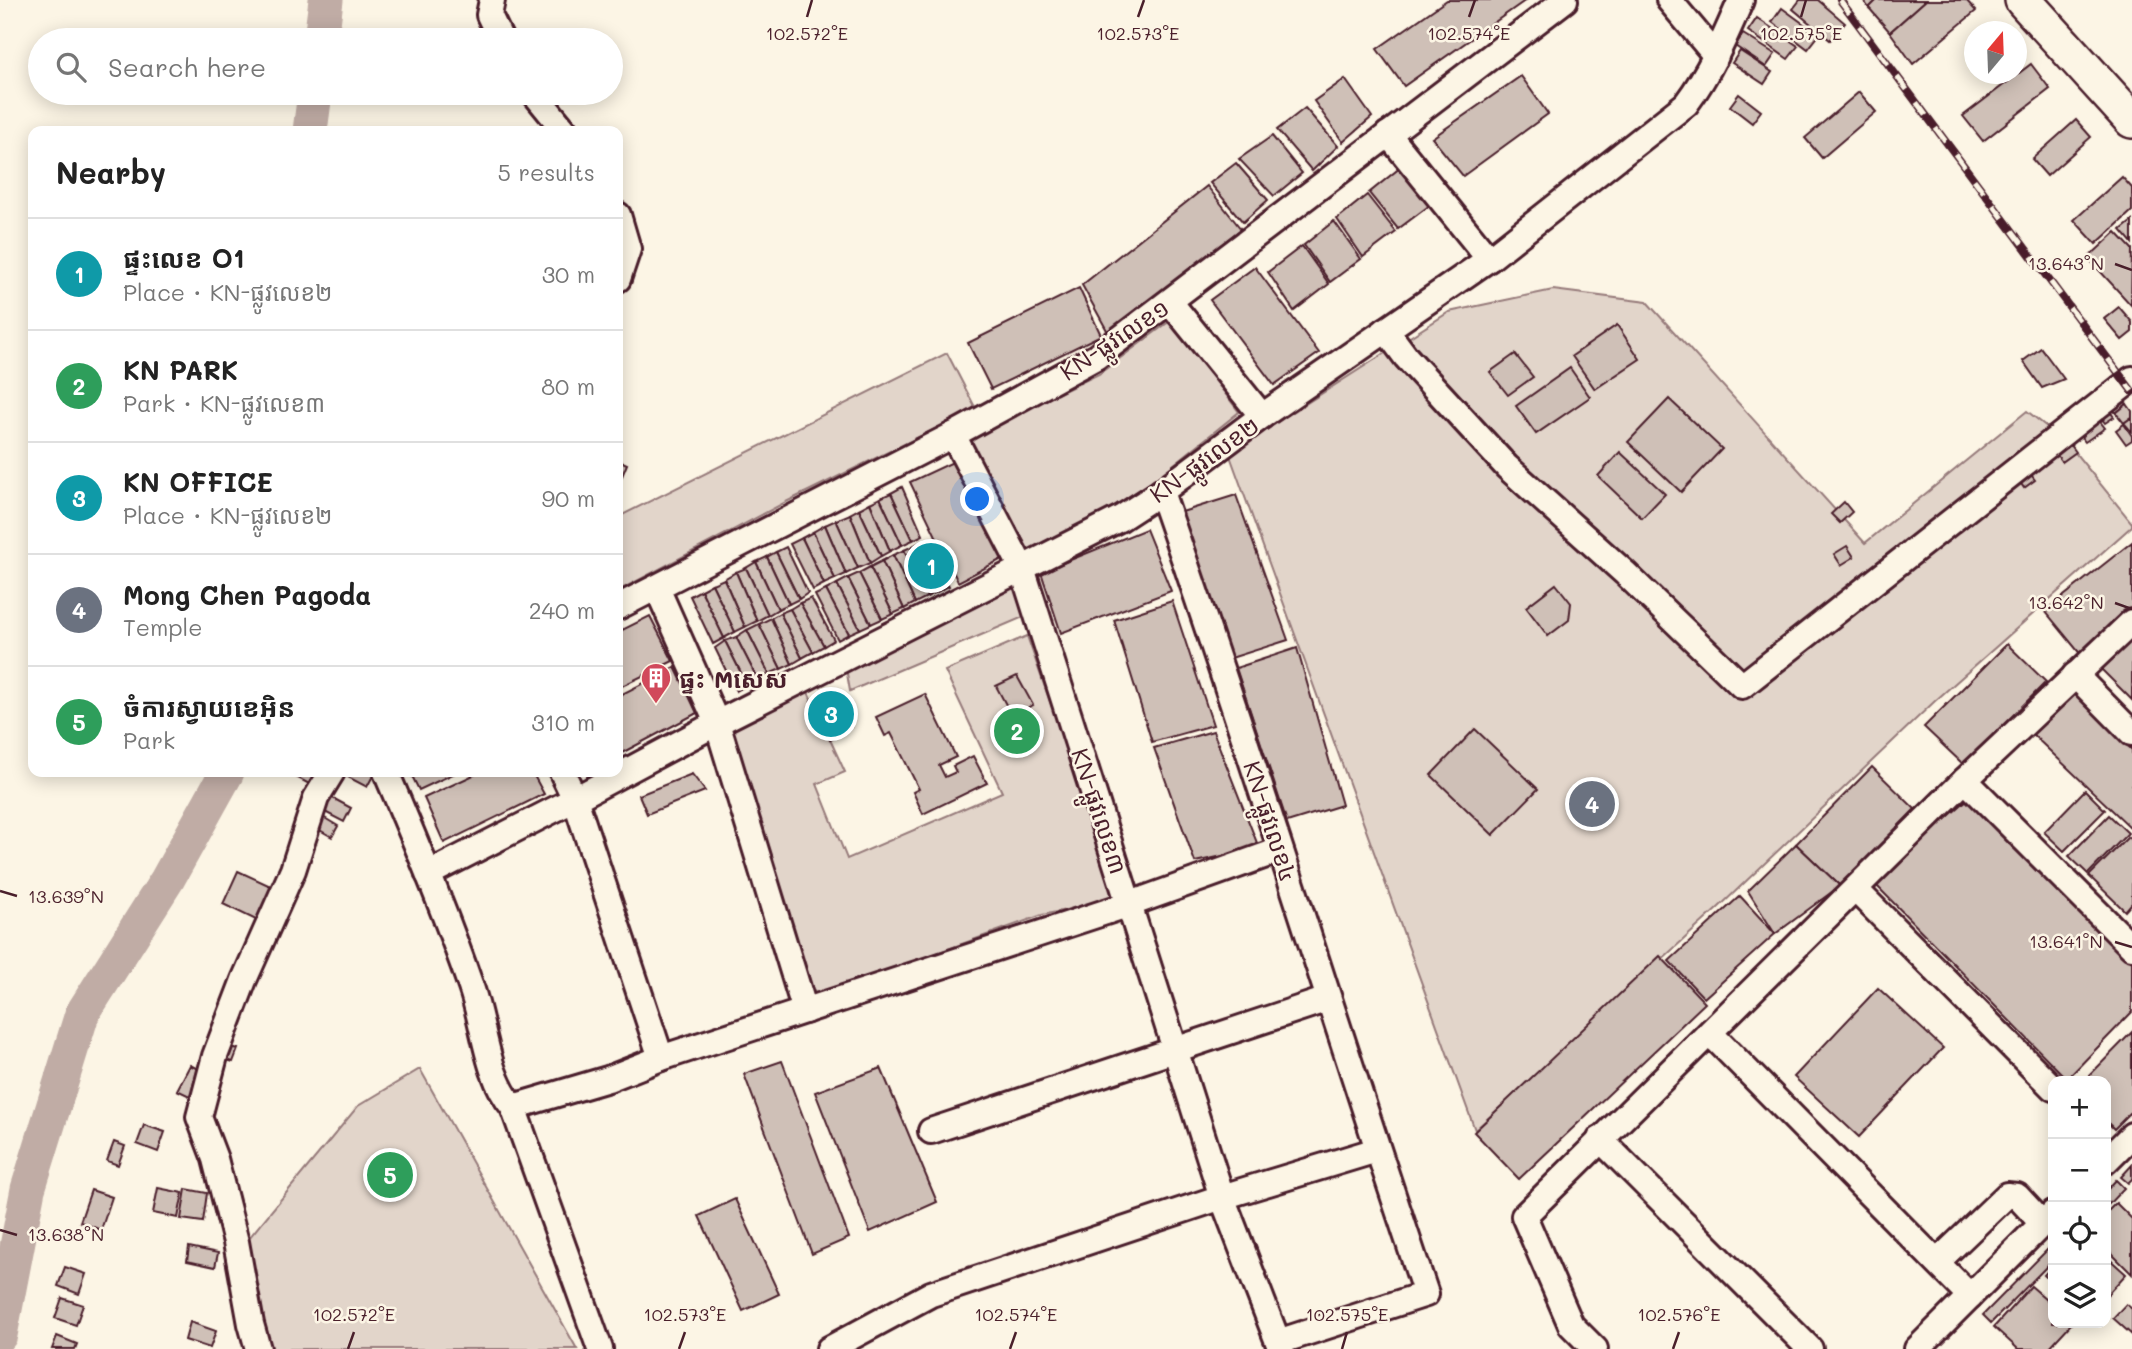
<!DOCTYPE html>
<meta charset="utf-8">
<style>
body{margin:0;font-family:Mali,"Noto Sans Khmer",sans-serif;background:#f6f6f6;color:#222}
.controls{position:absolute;right:21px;bottom:21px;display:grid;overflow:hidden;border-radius:14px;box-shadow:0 4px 18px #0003}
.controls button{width:63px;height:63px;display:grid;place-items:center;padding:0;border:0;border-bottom:2px solid #e0e0e0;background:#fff;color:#222;font:35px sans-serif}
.compass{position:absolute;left:1964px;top:21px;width:63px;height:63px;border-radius:50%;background:#fff;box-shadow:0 4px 18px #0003;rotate:19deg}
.you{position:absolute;left:978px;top:500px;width:24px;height:24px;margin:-18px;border:5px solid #fff;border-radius:50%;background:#1a73e8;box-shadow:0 0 0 10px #1a73e833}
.badge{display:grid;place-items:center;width:46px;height:46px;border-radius:50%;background:#d1495b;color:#fff;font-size:23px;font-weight:700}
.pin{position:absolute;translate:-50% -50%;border:4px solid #fff;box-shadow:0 2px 7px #0006}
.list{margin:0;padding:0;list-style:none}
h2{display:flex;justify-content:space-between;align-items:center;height:91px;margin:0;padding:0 28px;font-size:30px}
h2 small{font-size:23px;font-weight:400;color:#767676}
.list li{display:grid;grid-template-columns:46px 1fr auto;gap:21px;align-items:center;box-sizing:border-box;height:112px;padding:0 28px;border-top:2px solid #e0e0e0}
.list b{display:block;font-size:26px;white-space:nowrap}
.list p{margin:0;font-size:23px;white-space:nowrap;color:#767676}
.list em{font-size:23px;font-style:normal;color:#767676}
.icon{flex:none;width:38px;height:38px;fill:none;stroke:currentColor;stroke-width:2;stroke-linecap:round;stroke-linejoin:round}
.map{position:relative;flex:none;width:2132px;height:1349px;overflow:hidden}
.search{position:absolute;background:#fff;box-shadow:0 4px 18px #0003;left:28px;top:28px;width:595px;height:77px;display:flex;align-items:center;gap:18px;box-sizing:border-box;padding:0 24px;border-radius:38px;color:#767676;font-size:26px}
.panel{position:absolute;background:#fff;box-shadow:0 4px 18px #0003;left:28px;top:126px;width:595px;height:651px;border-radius:14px}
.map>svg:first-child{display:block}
</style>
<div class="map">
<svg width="2132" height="1349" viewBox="0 0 2132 1349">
<rect width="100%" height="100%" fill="#fcf5e5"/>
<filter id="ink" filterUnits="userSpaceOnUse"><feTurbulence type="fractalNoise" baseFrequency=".0143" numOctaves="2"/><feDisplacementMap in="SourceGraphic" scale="14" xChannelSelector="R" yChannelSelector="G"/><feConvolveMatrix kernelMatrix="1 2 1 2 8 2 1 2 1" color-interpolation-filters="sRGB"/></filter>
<g filter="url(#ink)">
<!-- green -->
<g fill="#e2d5ca" stroke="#967a7a" stroke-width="2">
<path d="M1553,290L1647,302L1865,543L2027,411L2068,444L2132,523V526L1935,701L1718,908L1475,1130L1229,453L1449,312Z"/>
<path d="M1170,321L1239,412L1153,481L1113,508L1027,553L966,438L1099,374Z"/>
<path d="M947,353L976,409L784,503L618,591V517Z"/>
<path d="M1016,578L1028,615L850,691L845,662Z"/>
<path d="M1027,636L1119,899L1042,915L812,998L723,725L802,679L845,772L817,784L847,859L1002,792L945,671Z"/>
<path d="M420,1069L577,1349H257L244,1244L358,1106Z"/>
</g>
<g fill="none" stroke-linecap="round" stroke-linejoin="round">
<!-- river -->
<g stroke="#c0aca5" stroke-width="35">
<path d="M321,40L326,0"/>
<path d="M310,131L315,93"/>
<path d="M0,1335L28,1189L82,1014L167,880L227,772"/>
</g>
</g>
<!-- building -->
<g fill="#cfc0b7" stroke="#4a1f2b" stroke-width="2">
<path d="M1447,0H1526L1404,86L1377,49Z"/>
<path d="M1800,0H1818L1845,23L1830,40L1793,9Z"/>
<path d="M1863,0H1877L1869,8Z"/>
<path d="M1877,0H1926L1890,32L1869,8Z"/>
<path d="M1926,0H1966L1976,11L1913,64L1890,32Z"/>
<path d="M1782,8L1819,35L1808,49L1772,22Z"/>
<path d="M1757,18L1798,46L1788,59L1748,31Z"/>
<path d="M1743,34L1775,54L1766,67L1735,46Z"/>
<path d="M1740,51L1772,72L1764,84L1732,63Z"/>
<path d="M2031,64L2050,89L1983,141L1963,116Z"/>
<path d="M1521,76L1548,114L1463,176L1432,138Z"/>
<path d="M1345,79L1372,117L1343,142L1314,101Z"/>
<path d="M1859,92L1876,112L1822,158L1805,138Z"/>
<path d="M1739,94L1761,111L1752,123L1730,106Z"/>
<path d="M1305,108L1338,146L1312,171L1277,130Z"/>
<path d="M2076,120L2091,137L2047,176L2032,159Z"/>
<path d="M1272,136L1302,173L1274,196L1239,159Z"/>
<path d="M1236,163L1268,200L1243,222L1210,183Z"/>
<path d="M1401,167L1430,205L1398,229L1369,193Z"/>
<path d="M2122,177L2132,188V211L2096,244L2074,220Z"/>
<path d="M1207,186L1241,229L1109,334L1082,285Z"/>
<path d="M1367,195L1396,232L1363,257L1337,219Z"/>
<path d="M1334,221L1361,259L1330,282L1304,245Z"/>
<path d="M2132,221V243L2121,230Z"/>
<path d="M2116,232L2132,249L2131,305L2088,258Z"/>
<path d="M1302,246L1329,284L1294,311L1268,272Z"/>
<path d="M1255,267L1319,353L1274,385L1210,300Z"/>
<path d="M1079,288L1101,335L991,389L968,343Z"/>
<path d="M2119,307L2132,322V332L2122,340L2104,319Z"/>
<path d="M1617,325L1640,359L1595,389L1572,356Z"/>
<path d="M2041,348L2064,379L2042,388L2023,361Z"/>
<path d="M1515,354L1533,377L1508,395L1490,372Z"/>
<path d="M1570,368L1590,397L1536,434L1516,406Z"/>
<path d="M2118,393L2127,404L2116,413L2107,402Z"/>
<path d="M1669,399L1722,449L1681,492L1628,442Z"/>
<path d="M2127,404L2132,411V417L2124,423L2116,413Z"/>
<path d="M2105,405L2114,417L2105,423L2096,411Z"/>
<path d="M2095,415L2105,428L2085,442L2075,429Z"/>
<path d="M2132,417V432L2124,423Z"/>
<path d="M2124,424L2132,436V440L2126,444L2116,430Z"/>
<path d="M2065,437L2076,452L2062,462L2051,447Z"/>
<path d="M1620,452L1665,494L1642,518L1598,476Z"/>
<path d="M618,460L627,464L620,481H618Z"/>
<path d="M957,460L1004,558L958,582L910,482Z"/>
<path d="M2026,468L2035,480L2024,488L2015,475Z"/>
<path d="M902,487L923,535L913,540L891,493Z"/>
<path d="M891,493L913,540L902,545L880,498Z"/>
<path d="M1236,495L1288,640L1231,658L1182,512Z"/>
<path d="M880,498L902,545L890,551L870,503Z"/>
<path d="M1844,502L1852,512L1840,523L1831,514Z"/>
<path d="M870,503L890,551L881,556L859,509Z"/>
<path d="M859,509L881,556L870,563L850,514Z"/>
<path d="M850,514L870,563L858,568L836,520Z"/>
<path d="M836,520L858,568L846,574L825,525Z"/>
<path d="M825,525L846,574L835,579L813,532Z"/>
<path d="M1146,529L1171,591L1061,633L1041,572Z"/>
<path d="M813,532L835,579L824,584L802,538Z"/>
<path d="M802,538L824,584L813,590L790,544Z"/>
<path d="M926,539L949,586L937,592L913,546Z"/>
<path d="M2132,542V616L2082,656L2045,611Z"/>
<path d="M913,546L937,592L927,597L904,550Z"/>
<path d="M1847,546L1854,557L1841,565L1834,554Z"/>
<path d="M786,547L808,593L799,599L776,552Z"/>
<path d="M904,550L927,597L915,603L893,555Z"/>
<path d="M776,552L799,599L789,604L767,557Z"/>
<path d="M893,555L915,603L904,609L882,561Z"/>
<path d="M767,557L789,604L778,609L756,562Z"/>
<path d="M882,561L904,609L893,614L870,567Z"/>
<path d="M756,562L778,609L768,615L746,568Z"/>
<path d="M870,567L893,614L882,619L859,573Z"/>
<path d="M746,568L768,615L757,621L736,572Z"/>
<path d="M736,572L757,621L745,627L724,579Z"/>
<path d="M859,573L882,619L871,624L848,578Z"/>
<path d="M848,578L871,624L860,629L837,584Z"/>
<path d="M724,579L745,627L735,632L712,584Z"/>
<path d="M712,584L735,632L724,638L701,590Z"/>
<path d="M837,584L860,629L849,634L826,590Z"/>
<path d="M1556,584L1571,603L1569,620L1548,636L1526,607Z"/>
<path d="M701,590L724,638L713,644L690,596Z"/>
<path d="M826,590L849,634L838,640L815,595Z"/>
<path d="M811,598L834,640L824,646L800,603Z"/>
<path d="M1172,601L1213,725L1152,742L1114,620Z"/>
<path d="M800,603L824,646L813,652L790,609Z"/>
<path d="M790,609L813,652L802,658L780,613Z"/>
<path d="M780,613L802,658L792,664L771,618Z"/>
<path d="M650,616L673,661L618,688V632Z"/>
<path d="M771,618L792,664L781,669L759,624Z"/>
<path d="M759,624L781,669L769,674L747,630Z"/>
<path d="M747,630L769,674L758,680L736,637Z"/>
<path d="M2132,634V700L2099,667Z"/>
<path d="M736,637L758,680L747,685L725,641Z"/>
<path d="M725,641L747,685L736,691L715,648Z"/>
<path d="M2007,644L2046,682L1964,765L1924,727Z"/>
<path d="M1297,648L1342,805L1287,822L1236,668Z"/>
<path d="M675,667L697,713L618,755V696Z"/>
<path d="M1017,676L1033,705L1012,716L996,686Z"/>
<path d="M833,691L851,727L830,740L811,701Z"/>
<path d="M2074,691L2132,750V829L2030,732Z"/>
<path d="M925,694L956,757L939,765L945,777L956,772L953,766L973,756L987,783L923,814L913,792L919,789L891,733L885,736L876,717Z"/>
<path d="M1475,729L1538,789L1493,835L1431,775Z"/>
<path d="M1213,731L1259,848L1195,862L1154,748Z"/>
<path d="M1872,767L1915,809L1840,886L1796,844Z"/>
<path d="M287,772H315L309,784Z"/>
<path d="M346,772H375L367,787L344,775Z"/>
<path d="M410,772H457L419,790Z"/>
<path d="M480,772H532L544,794L444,843L424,798Z"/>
<path d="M692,774L705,791L647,814L639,795Z"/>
<path d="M2085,790L2105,810L2064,851L2044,832Z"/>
<path d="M329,796L351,808L344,822L321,810Z"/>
<path d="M1969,798L2132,962V1012L2067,1079L1874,883Z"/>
<path d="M2109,815L2128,833L2088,874L2069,856Z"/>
<path d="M323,817L338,826L332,837L316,828Z"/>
<path d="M2128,837L2132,841V903L2125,911L2089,876Z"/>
<path d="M1796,844L1840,886L1775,934L1748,891Z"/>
<path d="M238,871L277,889L262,923L223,904Z"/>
<path d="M1740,896L1775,934L1704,998L1669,961Z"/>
<path d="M1660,956L1705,1003L1519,1179L1474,1132Z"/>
<path d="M1878,988L1943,1048L1859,1137L1794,1077Z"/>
<path d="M2132,1032V1111L2114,1129L2106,1121V1081H2084Z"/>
<path d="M219,1043L238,1049L233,1062L215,1056Z"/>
<path d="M782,1061L849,1238L812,1254L744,1074Z"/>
<path d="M190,1065L210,1075L198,1100L177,1090Z"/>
<path d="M881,1068L937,1202L870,1232L815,1092Z"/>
<path d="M144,1125L165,1132L158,1152L137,1144Z"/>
<path d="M114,1142L125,1146L118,1165L107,1161Z"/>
<path d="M2132,1165V1179L2128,1183L2121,1177Z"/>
<path d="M2116,1180L2124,1188L2106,1207V1191Z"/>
<path d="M158,1188L183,1193L178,1218L153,1213Z"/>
<path d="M186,1189L207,1193L203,1222L181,1219Z"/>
<path d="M91,1190L112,1197L101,1230L80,1222Z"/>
<path d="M735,1199L779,1294L743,1311L699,1216Z"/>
<path d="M2116,1203L2132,1219V1274L2106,1248V1213Z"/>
<path d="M2053,1244V1260L1991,1323L1983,1315Z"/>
<path d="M189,1247L218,1253L215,1267L187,1261Z"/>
<path d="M2106,1256L2126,1274L2106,1296Z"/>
<path d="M2053,1265V1284L2044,1275Z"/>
<path d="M65,1267L86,1274L79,1294L58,1286Z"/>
<path d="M2031,1286L2053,1305V1323H2072L2048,1349H2018L1994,1327Z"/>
<path d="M62,1298L83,1305L76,1325L55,1318Z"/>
<path d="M2126,1304L2132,1309V1335L2113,1318Z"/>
<path d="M190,1322L216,1331L210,1348L185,1340Z"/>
<path d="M57,1336L77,1344L75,1349H52Z"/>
</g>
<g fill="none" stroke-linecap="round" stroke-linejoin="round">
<!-- minor casing -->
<g stroke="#4a1f2b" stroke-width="30">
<g id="minor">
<path d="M492,0L489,15L501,40"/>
<path d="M1669,0L1716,56"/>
<path d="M534,93L565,131"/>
<path d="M1388,134L1489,259"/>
<path d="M618,215L628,249L618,279"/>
<path d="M1170,302L1262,416"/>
<path d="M1386,330L1406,357L1507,467L1625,573L1742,686L2132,379"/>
<path d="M953,435L1022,568L1222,1197L1278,1342L1426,1294C1336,1027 1254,758 1161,492"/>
<path d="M657,588L717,723L805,1011"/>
<path d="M618,607L953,435L1096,357L1565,0"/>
<path d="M2075,675L2132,733"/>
<path d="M386,772C416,842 446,914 471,987C485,1026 486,1076 513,1107L608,1079L661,1058L1130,904L1280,850"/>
<path d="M562,772L575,799L661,1058"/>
<path d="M1965,780L2132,947"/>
<path d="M428,874L575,799L717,723L1121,518L1161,492L1262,416L1489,259L1686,104C1710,72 1725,37 1741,0"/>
<path d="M1856,890L2053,1088"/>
<path d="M1710,1033L1970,1296"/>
<path d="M513,1107L600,1349"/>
<path d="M931,1131L1328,999"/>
<path d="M1600,1139L1810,1349"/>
<path d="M2106,1161L2132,1135"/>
<path d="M1937,1262L2007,1195L2017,1196L2043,1224"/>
<path d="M258,1349L251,1324L236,1242L215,1159L199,1117L215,1056L244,980L293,870L316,798L332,772"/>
<path d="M829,1349L931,1294L1222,1197L1377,1150"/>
<path d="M1595,1349L1571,1325L1524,1216L1965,780L2132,622"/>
<path d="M1917,1349L2053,1213"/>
</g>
</g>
<!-- highway casing -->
<g stroke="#4a1f2b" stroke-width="40">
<path id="highway" d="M2023,0L2132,120"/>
</g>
<!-- minor -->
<use href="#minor" stroke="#fcf5e5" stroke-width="24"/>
<!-- highway -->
<use href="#highway" stroke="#fcf5e5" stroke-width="35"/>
<!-- rail casing -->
<g stroke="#4a1f2b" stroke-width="8">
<path id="rail" d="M1840,0L2132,391"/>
</g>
<!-- rail -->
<use href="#rail" stroke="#fcf5e5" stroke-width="5" stroke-dasharray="16" stroke-linecap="butt"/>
</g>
</g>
<!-- ticks -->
<path fill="none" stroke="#4a1f2b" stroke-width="2.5" d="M807,17L812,0M1138,17L1144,0M1469,17L1475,0M1801,17L1806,0M2115,264L2132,270M2115,603L2132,609M0,891L17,896M2115,942L2132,947M0,1230L17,1235M348,1349L354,1332M679,1349L685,1332M1010,1349L1016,1332M1342,1349L1347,1332M1673,1349L1679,1332"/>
<!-- icons -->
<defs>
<g id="building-pin" transform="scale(1.575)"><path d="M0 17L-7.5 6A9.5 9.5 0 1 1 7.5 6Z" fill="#d1495b" stroke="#fcf5e5"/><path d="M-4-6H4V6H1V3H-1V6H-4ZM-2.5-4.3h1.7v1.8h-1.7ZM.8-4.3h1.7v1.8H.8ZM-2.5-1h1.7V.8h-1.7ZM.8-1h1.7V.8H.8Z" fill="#fff"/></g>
</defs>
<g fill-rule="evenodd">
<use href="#building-pin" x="656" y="678"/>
</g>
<g text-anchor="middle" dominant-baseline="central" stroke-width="5" stroke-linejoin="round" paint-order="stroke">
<!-- street labels -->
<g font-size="24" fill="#4a1f2b" stroke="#fcf5e5">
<text transform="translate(1114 339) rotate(-34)">KN-ផ្លូវលេខ១</text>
<text transform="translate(1204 459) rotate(-36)">KN-ផ្លូវលេខ២</text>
<text transform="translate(1100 811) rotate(72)">KN-ផ្លូវលេខ៣</text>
<text transform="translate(1271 821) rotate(72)">KN-ផ្លូវលេខ៤</text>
</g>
<!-- poi labels -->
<g font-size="24" font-weight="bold" fill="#4a1f2b" stroke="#fcf5e5" text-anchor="start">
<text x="679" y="678">ផ្ទះ Mសេស</text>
</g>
</g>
<g font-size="18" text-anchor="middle" fill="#4a1f2b" stroke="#fcf5e5" stroke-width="5" stroke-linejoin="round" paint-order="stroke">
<text x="807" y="40">102.572°E</text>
<text x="1138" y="40">102.573°E</text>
<text x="1469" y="40">102.574°E</text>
<text x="1801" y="40">102.575°E</text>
<text x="2066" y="270">13.643°N</text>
<text x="2066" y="609">13.642°N</text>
<text x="66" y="903">13.639°N</text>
<text x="2066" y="948">13.641°N</text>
<text x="66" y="1241">13.638°N</text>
<text x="354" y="1321">102.572°E</text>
<text x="685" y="1321">102.573°E</text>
<text x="1016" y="1321">102.574°E</text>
<text x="1347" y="1321">102.575°E</text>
<text x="1679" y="1321">102.576°E</text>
</g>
</svg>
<div class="controls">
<button>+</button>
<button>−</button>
<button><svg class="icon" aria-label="locate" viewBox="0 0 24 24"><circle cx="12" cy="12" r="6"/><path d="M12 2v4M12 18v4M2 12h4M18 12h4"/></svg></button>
<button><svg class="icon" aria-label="layers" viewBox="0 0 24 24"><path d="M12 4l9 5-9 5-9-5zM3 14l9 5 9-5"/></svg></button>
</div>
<svg class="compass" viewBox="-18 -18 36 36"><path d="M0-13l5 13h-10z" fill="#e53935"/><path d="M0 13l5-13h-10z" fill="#767676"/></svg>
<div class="you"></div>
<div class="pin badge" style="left:931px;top:566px;background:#0f9aa8">1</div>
<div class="pin badge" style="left:1017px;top:731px;background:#2e9e5b">2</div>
<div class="pin badge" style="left:831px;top:714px;background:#0f9aa8">3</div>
<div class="pin badge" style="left:1592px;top:804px;background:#6b7280">4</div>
<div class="pin badge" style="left:390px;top:1175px;background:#2e9e5b">5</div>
<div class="search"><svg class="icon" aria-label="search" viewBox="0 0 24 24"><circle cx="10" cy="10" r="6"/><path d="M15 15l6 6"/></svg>Search here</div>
<section class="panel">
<h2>Nearby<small>5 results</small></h2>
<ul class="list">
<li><span class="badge" style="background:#0f9aa8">1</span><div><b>ផ្ទះលេខ O1</b><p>Place · KN-ផ្លូវលេខ២</p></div><em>30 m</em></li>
<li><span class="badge" style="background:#2e9e5b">2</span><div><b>KN PARK</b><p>Park · KN-ផ្លូវលេខ៣</p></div><em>80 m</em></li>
<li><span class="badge" style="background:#0f9aa8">3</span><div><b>KN OFFICE</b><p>Place · KN-ផ្លូវលេខ២</p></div><em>90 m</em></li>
<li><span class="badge" style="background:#6b7280">4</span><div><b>Mong Chen Pagoda</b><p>Temple</p></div><em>240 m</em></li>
<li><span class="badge" style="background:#2e9e5b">5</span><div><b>ចំការស្វាយខេអ៊ិន</b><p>Park</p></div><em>310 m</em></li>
</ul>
</section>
</div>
